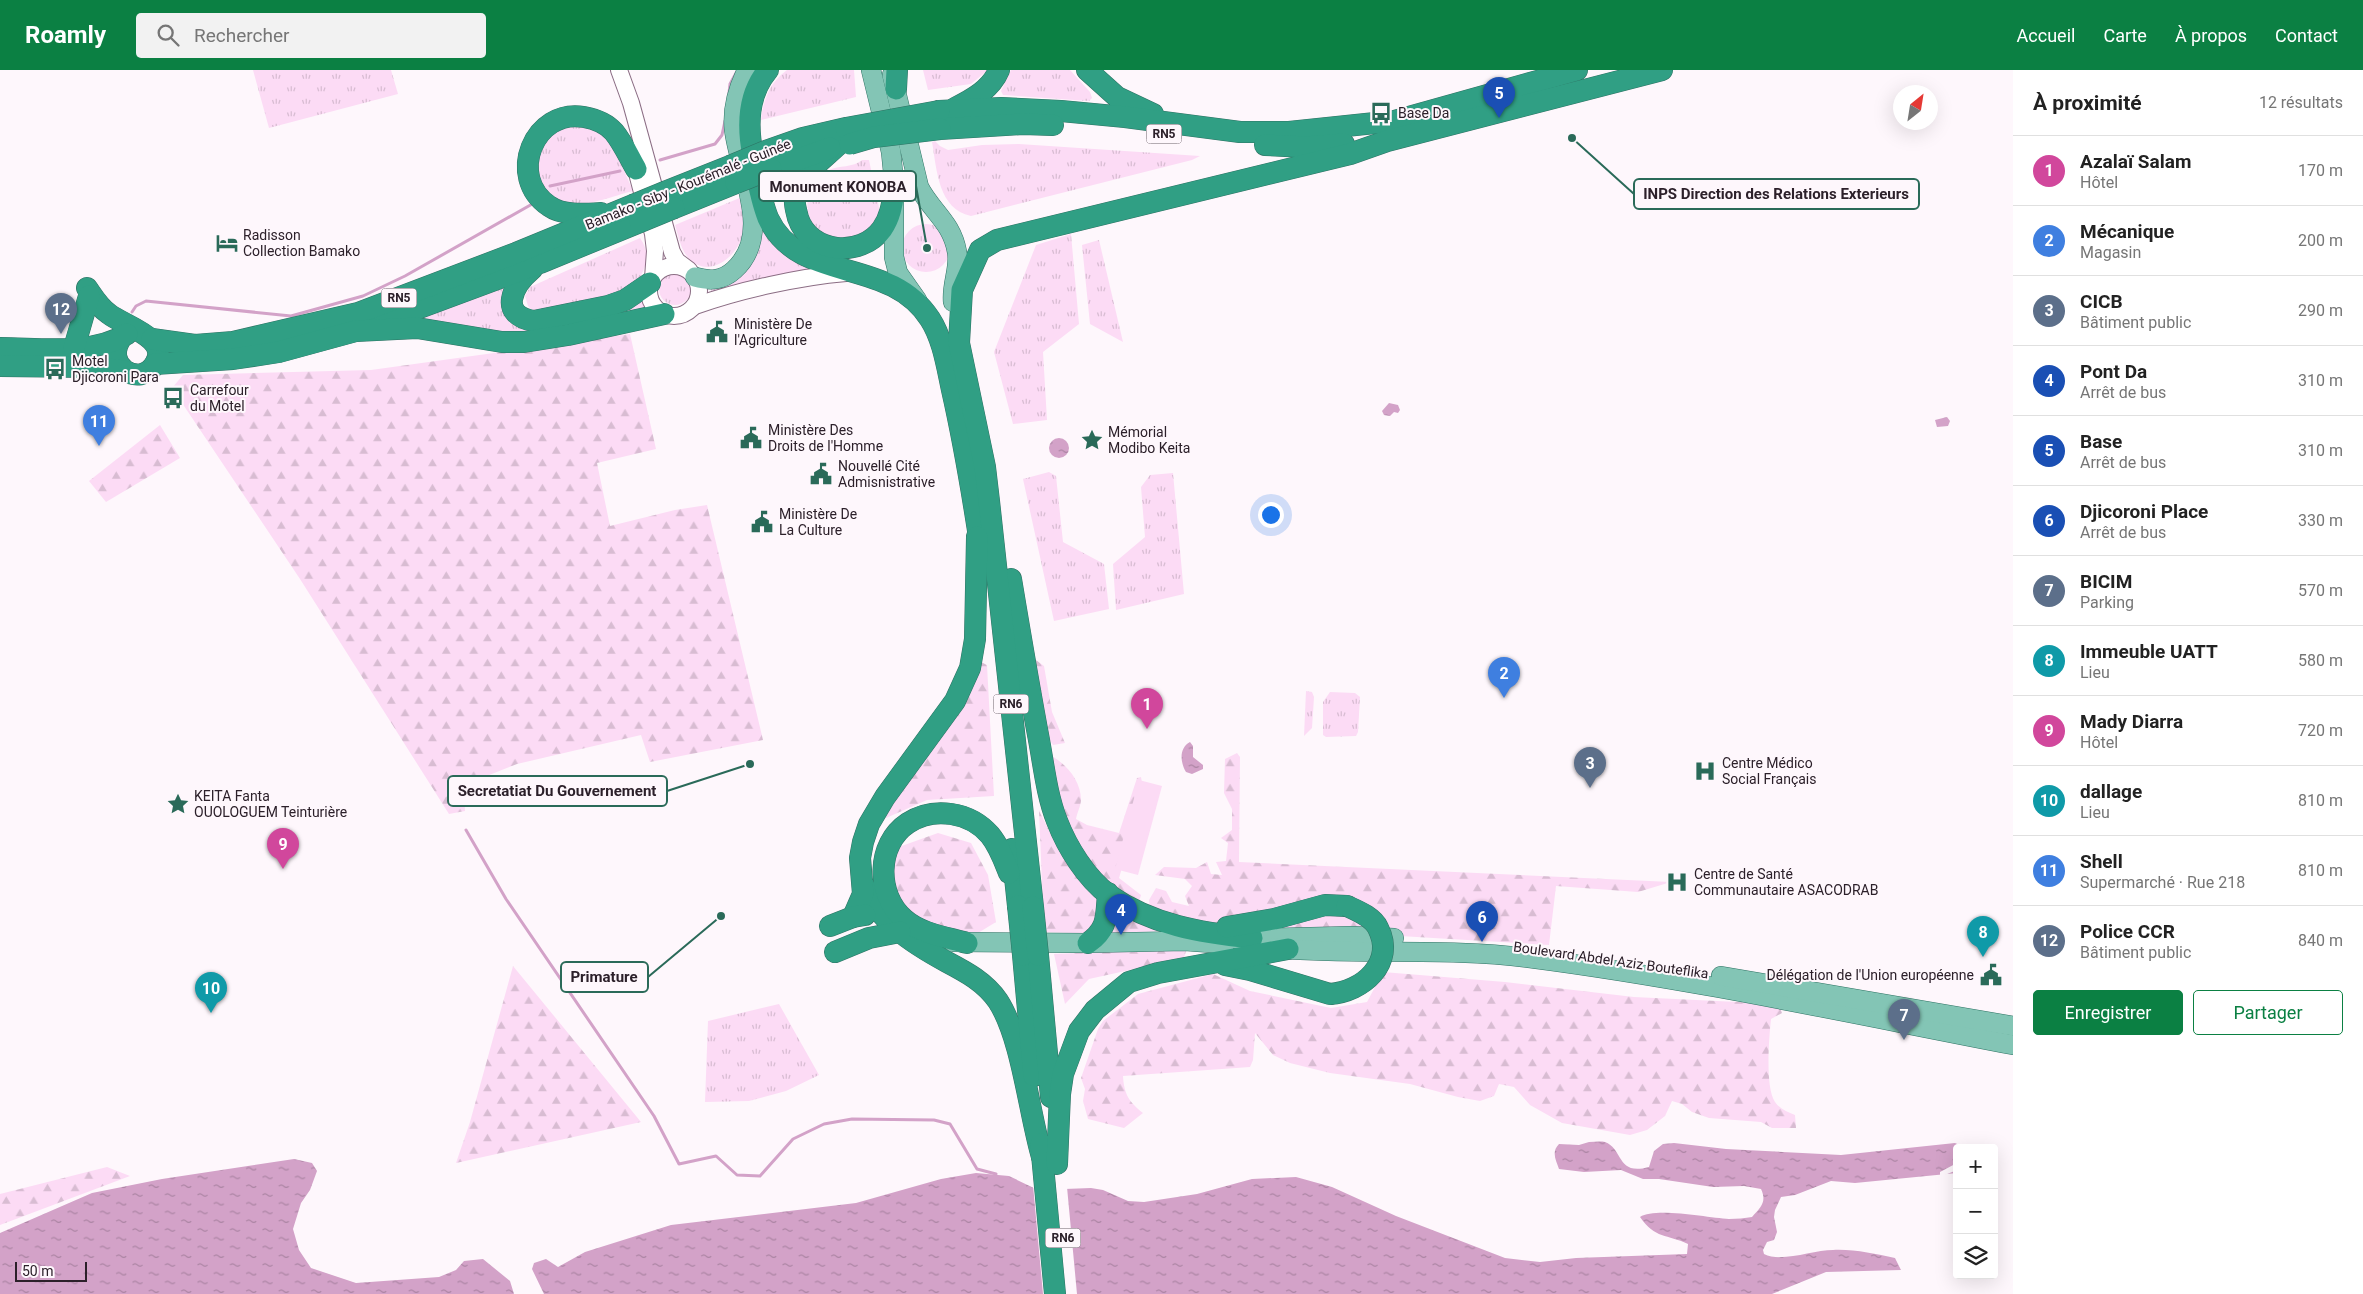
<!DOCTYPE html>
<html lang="fr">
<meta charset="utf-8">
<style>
body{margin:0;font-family:Roboto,sans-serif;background:#f2f2f2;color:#222}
.controls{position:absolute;right:15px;bottom:15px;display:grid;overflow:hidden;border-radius:5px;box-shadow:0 5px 20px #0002}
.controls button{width:45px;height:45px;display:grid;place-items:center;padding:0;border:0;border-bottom:1px solid #e0e0e0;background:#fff;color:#222;font:25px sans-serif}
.compass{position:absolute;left:1893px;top:15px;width:45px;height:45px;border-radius:50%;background:#fff;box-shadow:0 5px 20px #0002;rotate:30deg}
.scale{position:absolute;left:15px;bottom:12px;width:72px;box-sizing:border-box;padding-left:5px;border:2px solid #2c202a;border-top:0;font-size:14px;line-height:18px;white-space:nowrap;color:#2c202a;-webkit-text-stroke:4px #fef7fc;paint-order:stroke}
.you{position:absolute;left:1270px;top:444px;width:18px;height:18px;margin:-12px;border:4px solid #fff;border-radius:50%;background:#1a73e8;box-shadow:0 0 0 8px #1a73e833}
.badge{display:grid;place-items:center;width:32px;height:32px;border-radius:50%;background:#0b8043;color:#fff;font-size:16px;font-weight:700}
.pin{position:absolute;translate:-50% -41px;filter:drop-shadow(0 1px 2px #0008)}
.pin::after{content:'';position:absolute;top:26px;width:18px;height:15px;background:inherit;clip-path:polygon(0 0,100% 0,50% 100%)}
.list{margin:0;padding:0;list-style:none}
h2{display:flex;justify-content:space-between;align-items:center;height:65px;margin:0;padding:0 20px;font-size:21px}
h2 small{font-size:16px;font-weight:400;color:#767676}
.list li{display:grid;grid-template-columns:32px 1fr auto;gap:15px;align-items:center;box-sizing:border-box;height:70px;padding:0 20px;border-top:1px solid #e0e0e0}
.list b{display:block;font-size:19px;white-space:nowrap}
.list p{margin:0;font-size:16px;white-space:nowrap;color:#767676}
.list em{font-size:16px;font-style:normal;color:#767676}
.actions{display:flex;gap:10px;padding:15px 20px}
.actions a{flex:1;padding:11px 0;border:1px solid #0b8043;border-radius:5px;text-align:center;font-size:18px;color:#0b8043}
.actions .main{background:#0b8043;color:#fff}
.icon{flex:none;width:28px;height:28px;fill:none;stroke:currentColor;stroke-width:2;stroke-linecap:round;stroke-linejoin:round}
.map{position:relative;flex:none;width:2013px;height:1224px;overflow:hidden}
header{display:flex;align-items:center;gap:30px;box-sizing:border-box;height:70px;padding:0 25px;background:#0b8043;color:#fff}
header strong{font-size:24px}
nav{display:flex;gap:28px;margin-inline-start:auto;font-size:18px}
.search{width:350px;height:45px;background:#f2f2f2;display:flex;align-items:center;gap:12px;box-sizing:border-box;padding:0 18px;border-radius:5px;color:#767676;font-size:19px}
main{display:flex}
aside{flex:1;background:#fff}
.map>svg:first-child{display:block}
</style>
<header>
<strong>Roamly</strong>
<div class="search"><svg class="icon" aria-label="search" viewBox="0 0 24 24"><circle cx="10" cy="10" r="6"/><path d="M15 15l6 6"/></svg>Rechercher</div>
<nav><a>Accueil</a><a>Carte</a><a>À propos</a><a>Contact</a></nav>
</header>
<main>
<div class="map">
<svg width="2013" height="1224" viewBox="0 0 2013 1224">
<defs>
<pattern id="grass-tufts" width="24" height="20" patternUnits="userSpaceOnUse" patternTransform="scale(1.25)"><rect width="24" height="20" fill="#fcdbf5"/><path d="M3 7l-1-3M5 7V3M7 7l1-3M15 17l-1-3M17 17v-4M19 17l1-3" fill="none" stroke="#d8bcd2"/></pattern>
<pattern id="forest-firs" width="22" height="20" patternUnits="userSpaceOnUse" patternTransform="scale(1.25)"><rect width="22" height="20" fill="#fcdbf5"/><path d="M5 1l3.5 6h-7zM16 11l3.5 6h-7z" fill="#d8bcd2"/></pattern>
<pattern id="water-ripples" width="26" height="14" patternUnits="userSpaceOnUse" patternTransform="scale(1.25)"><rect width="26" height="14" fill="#d3a2c8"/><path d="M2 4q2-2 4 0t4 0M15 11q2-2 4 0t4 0" fill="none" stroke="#ab84a3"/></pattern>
</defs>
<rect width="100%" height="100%" fill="#fef7fc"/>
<!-- grass -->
<g fill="url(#grass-tufts)">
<path d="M253,0H391L398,24L269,58Z"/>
<path d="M787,0H854L856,27L761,50C763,30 770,12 787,0Z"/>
<path d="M923,0H988L971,14L928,20Z"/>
<path d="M1011,0H1070L1090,22L1092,28L1089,31L1003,25L1001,21Z"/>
<path d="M571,53L608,64L633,121C617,125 588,136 573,134C547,130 536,111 539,87C540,79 541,72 547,66C553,60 564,57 571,53Z"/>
<path d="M935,71L940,76L948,80L982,75L1019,74L1200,86L1192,90L971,146C938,139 937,100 932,72Z"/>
<path d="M862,90H869L881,147L874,160L840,172C833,168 819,163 814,156C801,137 808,110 829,100C839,95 853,98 862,90Z"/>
<path d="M742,127C743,141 746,157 741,170C731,193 704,209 686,185C680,176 678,165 675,155Z"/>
<path d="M757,129L818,198L712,223L710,215L731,209Z"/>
<circle cx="926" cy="178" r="24"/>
<path d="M1071,164L1079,254L1043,282L1047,350L1013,354L994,282L1036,175Z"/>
<path d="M640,168C654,187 643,207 628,222L532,241L528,236L525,226L530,217Z"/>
<path d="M1099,170L1123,272L1090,254L1082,175Z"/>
<circle cx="675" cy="219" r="16"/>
<path d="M505,217L503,233L509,252L519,257L643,226L646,239L531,267L412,251Z"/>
<path d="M1049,402L1056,406L1063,472L1104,494L1109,539L1054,551L1023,409Z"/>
<path d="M1173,403L1184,524L1116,540L1113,494L1145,467L1141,417L1150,405Z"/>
<path d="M1306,621L1312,622L1314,627L1312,658L1304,666Z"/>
<path d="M1330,622L1355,623L1360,627L1358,662L1356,666L1326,667L1323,665V632Z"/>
<path d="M779,934L819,1005L786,1021L749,1031L705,1032L708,951Z"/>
</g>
<!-- forest -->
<g fill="url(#forest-firs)">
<path d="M630,264L656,379L597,393L610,456L675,440L707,435L763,670L650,692L641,665L517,694L464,715L465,741L449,744L300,509L172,318L183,305L371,300Z"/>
<path d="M160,355L180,388L106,432L89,411Z"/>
<path d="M975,589L987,595L994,726L927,730L886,748L882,741Z"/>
<path d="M1036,590L1044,596L1052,642L1065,673L1053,675L1044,661L1032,594Z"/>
<path d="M1237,683L1240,687L1239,792L1671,812L1638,822L1556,816L1549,875L1299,860L1207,852L1150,839L1149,830L1156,818L1166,821L1172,832L1189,836L1185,826L1192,816L1185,809L1155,805L1164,797L1196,798L1207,792L1211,804L1222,805L1216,792L1226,791L1228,773L1221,768L1232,760V739L1224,723L1225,689Z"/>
<path d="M1052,686C1067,695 1081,711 1081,730C1081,735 1077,743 1076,749L1087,755L1119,763L1137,708L1141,707L1144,724L1119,808L1141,825L1139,832C1111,821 1074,778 1062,751C1056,737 1055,702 1052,686Z"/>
<path d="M1039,740L1055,773L1158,861L1102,864L1044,862Z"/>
<path d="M938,763L971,773L988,805L996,852L978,863L944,862L918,854L890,813L896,778Z"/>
<path d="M1187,878L1184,888L1089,909L1065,934L1054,884Z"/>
<path d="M513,896L641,1052L456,1093L470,1052Z"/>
<path d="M1383,902L1505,912L1634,927L1779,934L1782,943L1771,949C1769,968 1765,1017 1775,1032C1780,1039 1787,1042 1795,1045L1796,1058H1772L1761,1052L1709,1048L1692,1042L1682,1034L1672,1031L1665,1046L1647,1060L1630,1065L1562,1053L1530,1035L1514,1017L1499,1014L1494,1026L1480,1031L1458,1027L1410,1014L1330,1003L1290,993L1273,985L1255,963L1253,990L1250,997L1123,1006C1124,1024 1129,1032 1143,1043L1124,1058L1088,1049L1083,1031L1085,1019L1081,1008L1098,959L1103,951L1138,924L1213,904L1250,921L1331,938L1367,932Z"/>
<path d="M107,1097L130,1106L0,1155V1124Z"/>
</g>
<!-- pitch -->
<path fill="#fcdbf5" d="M1139,710L1162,716L1138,805L1115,799Z"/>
<!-- water -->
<g fill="url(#water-ripples)">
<path d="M1389,333L1398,335L1400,340L1398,343L1394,342L1390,346L1384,345L1382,341Z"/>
<path d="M1947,347L1950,351L1948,356L1937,357L1935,350Z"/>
<circle cx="1059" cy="378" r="10"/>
<path d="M1190,672L1193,676V687L1203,695V699L1192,704L1186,702C1180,692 1179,678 1190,672Z"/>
<path d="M1589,1072C1594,1072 1600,1071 1605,1072C1624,1079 1616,1106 1649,1097L1654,1081L1663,1074L1674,1073L1726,1079L1841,1085L1955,1073L1966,1078H1957V1103L1855,1113L1831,1111L1795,1125L1781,1127L1775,1140L1774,1147L1777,1162L1774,1170L1767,1172L1763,1180L1764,1184C1781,1193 1813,1180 1833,1180C1854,1179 1875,1184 1895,1188L1901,1200L1826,1202L1772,1224H544L532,1199L534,1193L546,1189L558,1197L585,1182L671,1155L856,1133L941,1109L976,1103L1009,1106L1038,1120L1091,1118L1103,1120L1128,1131L1144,1132L1197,1124L1252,1109L1296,1107L1332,1117L1396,1146L1505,1188L1540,1192L1576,1188L1687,1184L1688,1174C1667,1164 1655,1169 1640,1147C1656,1137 1708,1148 1729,1149C1737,1149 1745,1148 1752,1147C1761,1137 1767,1132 1761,1119L1744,1116L1713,1117L1659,1109H1643L1621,1100L1584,1102L1559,1099C1556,1090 1551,1082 1559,1074L1579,1075Z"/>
<path d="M294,1089L312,1093L317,1101L310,1120L301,1133L293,1159L299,1180L311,1198L356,1213L439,1207L456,1200L464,1191L483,1189L510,1211L514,1224H0V1163L92,1123L162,1109Z"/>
</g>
<!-- pier -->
<g fill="#fef7fc">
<path d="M1957,1093V1100L1940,1107V1102Z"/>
<path d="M1033,1115L1038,1118L1067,1117L1077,1224H1043Z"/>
</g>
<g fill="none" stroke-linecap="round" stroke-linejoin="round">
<!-- stream -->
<g stroke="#d3a2c8" stroke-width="3">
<path d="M729,23L730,14L736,3"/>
<path d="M660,90L715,74L722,65L725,51"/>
<path d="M550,116L620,101"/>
<path d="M132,242L136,236L146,231L291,246L363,226L405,206L534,133"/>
<path d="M466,760L506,829L654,1046L679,1094L716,1086L737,1105L760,1106L793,1069L824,1054L852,1049L934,1050L950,1054L977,1099L996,1104"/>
</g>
<!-- secondary casing -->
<g stroke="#8b6d84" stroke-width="18">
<g id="secondary">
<path d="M619,0L631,33L672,182L677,191L689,200"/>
<path d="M633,88L653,164L655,181L653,208"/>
<circle cx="674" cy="221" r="25"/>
<path d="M695,236C740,220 799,207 846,203"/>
</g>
</g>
<!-- primary casing -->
<g stroke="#2f7364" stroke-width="20">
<g id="primary">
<path d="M871,0L891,82L894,112V187L898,203L917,230"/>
<path d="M892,5L919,117C931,141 952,152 957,182C960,198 951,215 953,232"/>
<path d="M695,207C710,211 722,211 734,200C774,164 739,103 734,59C732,38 738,18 747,0"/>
<path d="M1236,869L1352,866L1394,868"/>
<path d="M953,872L1088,873L1185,871L1225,874"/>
<path d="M1272,878C1358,886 1444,877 1529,888C1692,909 1852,944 2013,975"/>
<path d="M1721,906L2013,956"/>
</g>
</g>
<!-- highway casing -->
<g stroke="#2f7364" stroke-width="22">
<g id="highway">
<path d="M768,0C747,25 747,56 753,86C757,107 760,128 768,148C799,215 889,185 930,249C943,269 947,297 952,320C964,373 973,427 981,480"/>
<path d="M1087,0L1117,27L1153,44"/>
<path d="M896,19L897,0"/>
<path d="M955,38C973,29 991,19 999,0"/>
<path d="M939,41L1001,38L1061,41L1125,47L1240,62H1289L1394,51L1577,0"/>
<path d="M940,59L1023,54L1053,55"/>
<path d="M1265,75L1306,77L1344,74"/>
<path d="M837,76C821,91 799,106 795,129C794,135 797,143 798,148C810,184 861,188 882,159C890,148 892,135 894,122"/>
<path d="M766,81L803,68L846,58"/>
<path d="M771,99L830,78"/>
<path d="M667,121L730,96"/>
<path d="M674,138L736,113"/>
<path d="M601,143C585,144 563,146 549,136C506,107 534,38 584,47C595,49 607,54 614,62C623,73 629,87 636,99"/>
<path d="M532,199C512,216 498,245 534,251L608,236L625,230L650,213"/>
<path d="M87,218C94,228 99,237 109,244C124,256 171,268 155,294C140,319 101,295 122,267"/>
<path d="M379,253L540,193L640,152"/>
<path d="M152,269L195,275L233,272L358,243L516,183L633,135"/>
<path d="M0,278C41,278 91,286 127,264"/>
<path d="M74,278L89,226"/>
<path d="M155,294L233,289L279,282L356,261L417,258L502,272H524L568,265L664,244"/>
<path d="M0,296L91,297L124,301"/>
<path d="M1011,509C1020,563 1029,617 1039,670C1044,697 1047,726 1057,751C1067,777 1086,808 1109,825C1152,855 1201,863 1252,868"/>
<path d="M1012,779L1018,836"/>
<path d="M863,814C879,852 912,873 947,892C966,902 985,912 998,931C1022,968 1029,1043 1042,1087"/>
<path d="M1033,837L989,431L985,397L959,273L962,220L980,180L997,170L1350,84L1387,71L1662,0"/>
<path d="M853,847L863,824L860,788L863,772L869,754L885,727L955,631L970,598L975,569L977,467"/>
<path d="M830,856L853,847L865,845"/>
<path d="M1227,857L1274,849L1325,835L1347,836"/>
<path d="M967,873C946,867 921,864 904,849C876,825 876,774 908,753C934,736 970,742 990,765C999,776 1004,790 1009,803"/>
<path d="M1088,873C1108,859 1106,847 1108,823"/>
<path d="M835,882L869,868L900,862"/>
<path d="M1023,885L1034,1006"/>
<path d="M1038,885L1051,1027"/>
<path d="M1225,895L1250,900L1330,924"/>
<path d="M1041,1074L1055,1224"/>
<path d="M1057,1094L1060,1024L1063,1004L1079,961L1095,940L1129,912L1158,903L1288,879"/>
</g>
</g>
<!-- secondary -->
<use href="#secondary" stroke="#fff" stroke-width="16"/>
<!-- primary -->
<use href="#primary" stroke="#83c5b5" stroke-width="19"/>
<!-- highway -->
<use href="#highway" stroke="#309f84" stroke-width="21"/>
<!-- highway-bridge casing -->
<g stroke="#2f7364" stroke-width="22" stroke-linecap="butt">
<g id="highway-bridge">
<path d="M846,58L939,41"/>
<path d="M850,74L874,67L940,59"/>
<path d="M730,96L766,81"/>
<path d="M736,113L771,99"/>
<path d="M633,135L667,121"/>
<path d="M640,152L674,138"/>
<path d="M1018,836L1023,885"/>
<path d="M1033,837L1038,885"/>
<path d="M1330,924C1362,922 1396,893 1378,858C1373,847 1358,841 1347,836"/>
</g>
</g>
<!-- highway-bridge -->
<use href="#highway-bridge" stroke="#309f84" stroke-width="21"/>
</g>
<!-- icons -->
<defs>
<g id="bus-bare" transform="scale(1.725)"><path d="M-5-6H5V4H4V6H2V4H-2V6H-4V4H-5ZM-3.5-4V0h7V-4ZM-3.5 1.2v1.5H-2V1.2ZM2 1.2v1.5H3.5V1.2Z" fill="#2a6a59" stroke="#fef7fc" stroke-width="2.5" paint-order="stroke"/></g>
<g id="hotel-bare" transform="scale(1.725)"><path d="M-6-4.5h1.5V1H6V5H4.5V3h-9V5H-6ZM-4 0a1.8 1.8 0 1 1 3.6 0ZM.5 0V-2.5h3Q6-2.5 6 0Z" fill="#2a6a59" stroke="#fef7fc" stroke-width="2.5" paint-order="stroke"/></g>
<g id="civic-bare" transform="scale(1.725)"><path d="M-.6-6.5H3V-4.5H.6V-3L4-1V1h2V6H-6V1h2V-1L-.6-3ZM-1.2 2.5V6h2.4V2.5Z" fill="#2a6a59" stroke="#fef7fc" stroke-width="2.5" paint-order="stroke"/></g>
<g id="sight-bare" transform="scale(1.725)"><path d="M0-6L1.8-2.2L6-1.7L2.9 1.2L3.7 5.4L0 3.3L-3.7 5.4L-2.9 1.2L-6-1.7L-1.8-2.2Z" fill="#2a6a59" stroke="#fef7fc" stroke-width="2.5" paint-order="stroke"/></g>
<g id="hospital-bare" transform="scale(1.725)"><path d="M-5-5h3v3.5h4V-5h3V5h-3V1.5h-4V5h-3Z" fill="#2a6a59" stroke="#fef7fc" stroke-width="2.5" paint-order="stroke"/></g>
</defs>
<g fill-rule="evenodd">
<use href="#bus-bare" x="1381" y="43"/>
<use href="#hotel-bare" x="227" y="173"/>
<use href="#civic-bare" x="717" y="262"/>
<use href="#bus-bare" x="55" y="299"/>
<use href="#bus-bare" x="173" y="328"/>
<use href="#civic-bare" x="751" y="368"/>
<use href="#sight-bare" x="1092" y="370"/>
<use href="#civic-bare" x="821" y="404"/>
<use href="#civic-bare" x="762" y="452"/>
<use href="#hospital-bare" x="1705" y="701"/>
<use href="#sight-bare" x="178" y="734"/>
<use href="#hospital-bare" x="1677" y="812"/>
<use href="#civic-bare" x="1991" y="905"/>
</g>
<g text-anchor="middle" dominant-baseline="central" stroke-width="4" stroke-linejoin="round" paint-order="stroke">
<!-- shield labels -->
<g fill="#fef7fc" stroke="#6b6069" stroke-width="1">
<rect x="1146.5" y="54.5" width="35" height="19" rx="4"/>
<rect x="381.5" y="218.5" width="35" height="19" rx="4"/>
<rect x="993.5" y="624.5" width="35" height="19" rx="4"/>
<rect x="1045.5" y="1158.5" width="35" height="19" rx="4"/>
</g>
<g font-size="12" font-weight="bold" fill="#2c202a">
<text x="1164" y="64">RN5</text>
<text x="399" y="228">RN5</text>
<text x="1011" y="634">RN6</text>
<text x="1063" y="1168">RN6</text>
</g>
<!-- poi labels -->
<g font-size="14" fill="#2c202a" stroke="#fef7fc" text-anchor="start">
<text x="1398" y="43">Base Da</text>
<text x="243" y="165">Radisson<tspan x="243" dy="16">Collection Bamako</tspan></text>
<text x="734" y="254">Ministère De<tspan x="734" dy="16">l'Agriculture</tspan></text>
<text x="72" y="291">Motel<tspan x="72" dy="16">Djicoroni Para</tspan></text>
<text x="190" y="320">Carrefour<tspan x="190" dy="16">du Motel</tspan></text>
<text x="768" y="360">Ministère Des<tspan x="768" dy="16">Droits de l'Homme</tspan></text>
<text x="1108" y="362">Mémorial<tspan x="1108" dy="16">Modibo Keita</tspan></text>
<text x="838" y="396">Nouvellé Cité<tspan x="838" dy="16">Admisnistrative</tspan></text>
<text x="779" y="444">Ministère De<tspan x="779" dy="16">La Culture</tspan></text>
<text x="1722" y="693">Centre Médico<tspan x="1722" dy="16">Social Français</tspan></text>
<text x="194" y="726">KEITA Fanta<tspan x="194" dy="16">OUOLOGUEM Teinturière</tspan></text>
<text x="1694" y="804">Centre de Santé<tspan x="1694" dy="16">Communautaire ASACODRAB</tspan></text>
<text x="1974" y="905" text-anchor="end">Délégation de l'Union européenne</text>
</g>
<!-- street labels -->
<g font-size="14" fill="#2c202a" stroke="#fef7fc">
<text transform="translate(688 114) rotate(-22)">Bamako - Siby - Kourémalé - Guinée</text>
<text transform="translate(1611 890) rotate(8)">Boulevard Abdel Aziz Bouteflika</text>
</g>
</g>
<!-- callouts -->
<path fill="none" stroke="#2a6a59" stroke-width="2" d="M927 178L916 116M1572 68L1634 124M750 694L667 721M721 846L648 907"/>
<g fill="#2a6a59" stroke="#fef7fc" stroke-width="2">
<circle cx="927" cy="178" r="5"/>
<circle cx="1572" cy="68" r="5"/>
<circle cx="750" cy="694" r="5"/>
<circle cx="721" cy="846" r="5"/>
</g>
<g fill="#fef7fc" stroke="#2a6a59" stroke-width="2">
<rect x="759" y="101" width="157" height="30" rx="5"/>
<rect x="1634" y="109" width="285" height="30" rx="5"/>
<rect x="448" y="706" width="219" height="30" rx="5"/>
<rect x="561" y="892" width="87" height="30" rx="5"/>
</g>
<g font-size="15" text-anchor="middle" font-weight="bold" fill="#2c202a">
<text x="838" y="122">Monument KONOBA</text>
<text x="1776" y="129">INPS Direction des Relations Exterieurs</text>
<text x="557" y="726">Secretatiat Du Gouvernement</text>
<text x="604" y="912">Primature</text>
</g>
</svg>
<div class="controls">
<button>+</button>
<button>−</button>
<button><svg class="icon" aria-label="layers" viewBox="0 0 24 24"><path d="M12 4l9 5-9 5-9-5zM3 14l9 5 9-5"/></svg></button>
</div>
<svg class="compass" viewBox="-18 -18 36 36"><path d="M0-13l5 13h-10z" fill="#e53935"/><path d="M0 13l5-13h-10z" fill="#767676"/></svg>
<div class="scale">50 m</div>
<div class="you"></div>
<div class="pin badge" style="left:1147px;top:659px;background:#d1479c">1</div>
<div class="pin badge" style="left:1504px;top:628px;background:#3f7fe0">2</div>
<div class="pin badge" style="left:1590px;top:718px;background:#5c6f8a">3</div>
<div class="pin badge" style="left:1121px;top:865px;background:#1a4fb4">4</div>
<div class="pin badge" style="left:1499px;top:48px;background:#1a4fb4">5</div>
<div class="pin badge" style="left:1482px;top:872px;background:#1a4fb4">6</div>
<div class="pin badge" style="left:1904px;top:970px;background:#5c6f8a">7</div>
<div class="pin badge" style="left:1983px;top:887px;background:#0f9aa8">8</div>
<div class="pin badge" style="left:283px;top:799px;background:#d1479c">9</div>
<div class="pin badge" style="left:211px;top:943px;background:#0f9aa8">10</div>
<div class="pin badge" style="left:99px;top:376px;background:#3f7fe0">11</div>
<div class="pin badge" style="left:61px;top:264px;background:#5c6f8a">12</div>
</div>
<aside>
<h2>À proximité<small>12 résultats</small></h2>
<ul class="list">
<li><span class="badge" style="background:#d1479c">1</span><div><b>Azalaï Salam</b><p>Hôtel</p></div><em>170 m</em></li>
<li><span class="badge" style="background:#3f7fe0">2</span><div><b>Mécanique</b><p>Magasin</p></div><em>200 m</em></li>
<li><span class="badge" style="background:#5c6f8a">3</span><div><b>CICB</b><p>Bâtiment public</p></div><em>290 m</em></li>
<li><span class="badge" style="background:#1a4fb4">4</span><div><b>Pont Da</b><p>Arrêt de bus</p></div><em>310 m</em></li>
<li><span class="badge" style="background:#1a4fb4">5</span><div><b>Base</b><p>Arrêt de bus</p></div><em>310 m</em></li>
<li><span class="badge" style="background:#1a4fb4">6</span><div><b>Djicoroni Place</b><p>Arrêt de bus</p></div><em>330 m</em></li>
<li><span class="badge" style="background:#5c6f8a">7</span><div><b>BICIM</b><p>Parking</p></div><em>570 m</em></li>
<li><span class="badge" style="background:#0f9aa8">8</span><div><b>Immeuble UATT</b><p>Lieu</p></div><em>580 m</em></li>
<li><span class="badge" style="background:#d1479c">9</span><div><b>Mady Diarra</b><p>Hôtel</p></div><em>720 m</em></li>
<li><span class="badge" style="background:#0f9aa8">10</span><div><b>dallage</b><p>Lieu</p></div><em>810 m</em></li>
<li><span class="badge" style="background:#3f7fe0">11</span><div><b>Shell</b><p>Supermarché · Rue 218</p></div><em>810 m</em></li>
<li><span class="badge" style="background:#5c6f8a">12</span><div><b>Police CCR</b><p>Bâtiment public</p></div><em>840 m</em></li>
</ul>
<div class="actions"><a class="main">Enregistrer</a><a>Partager</a></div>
</aside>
</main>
